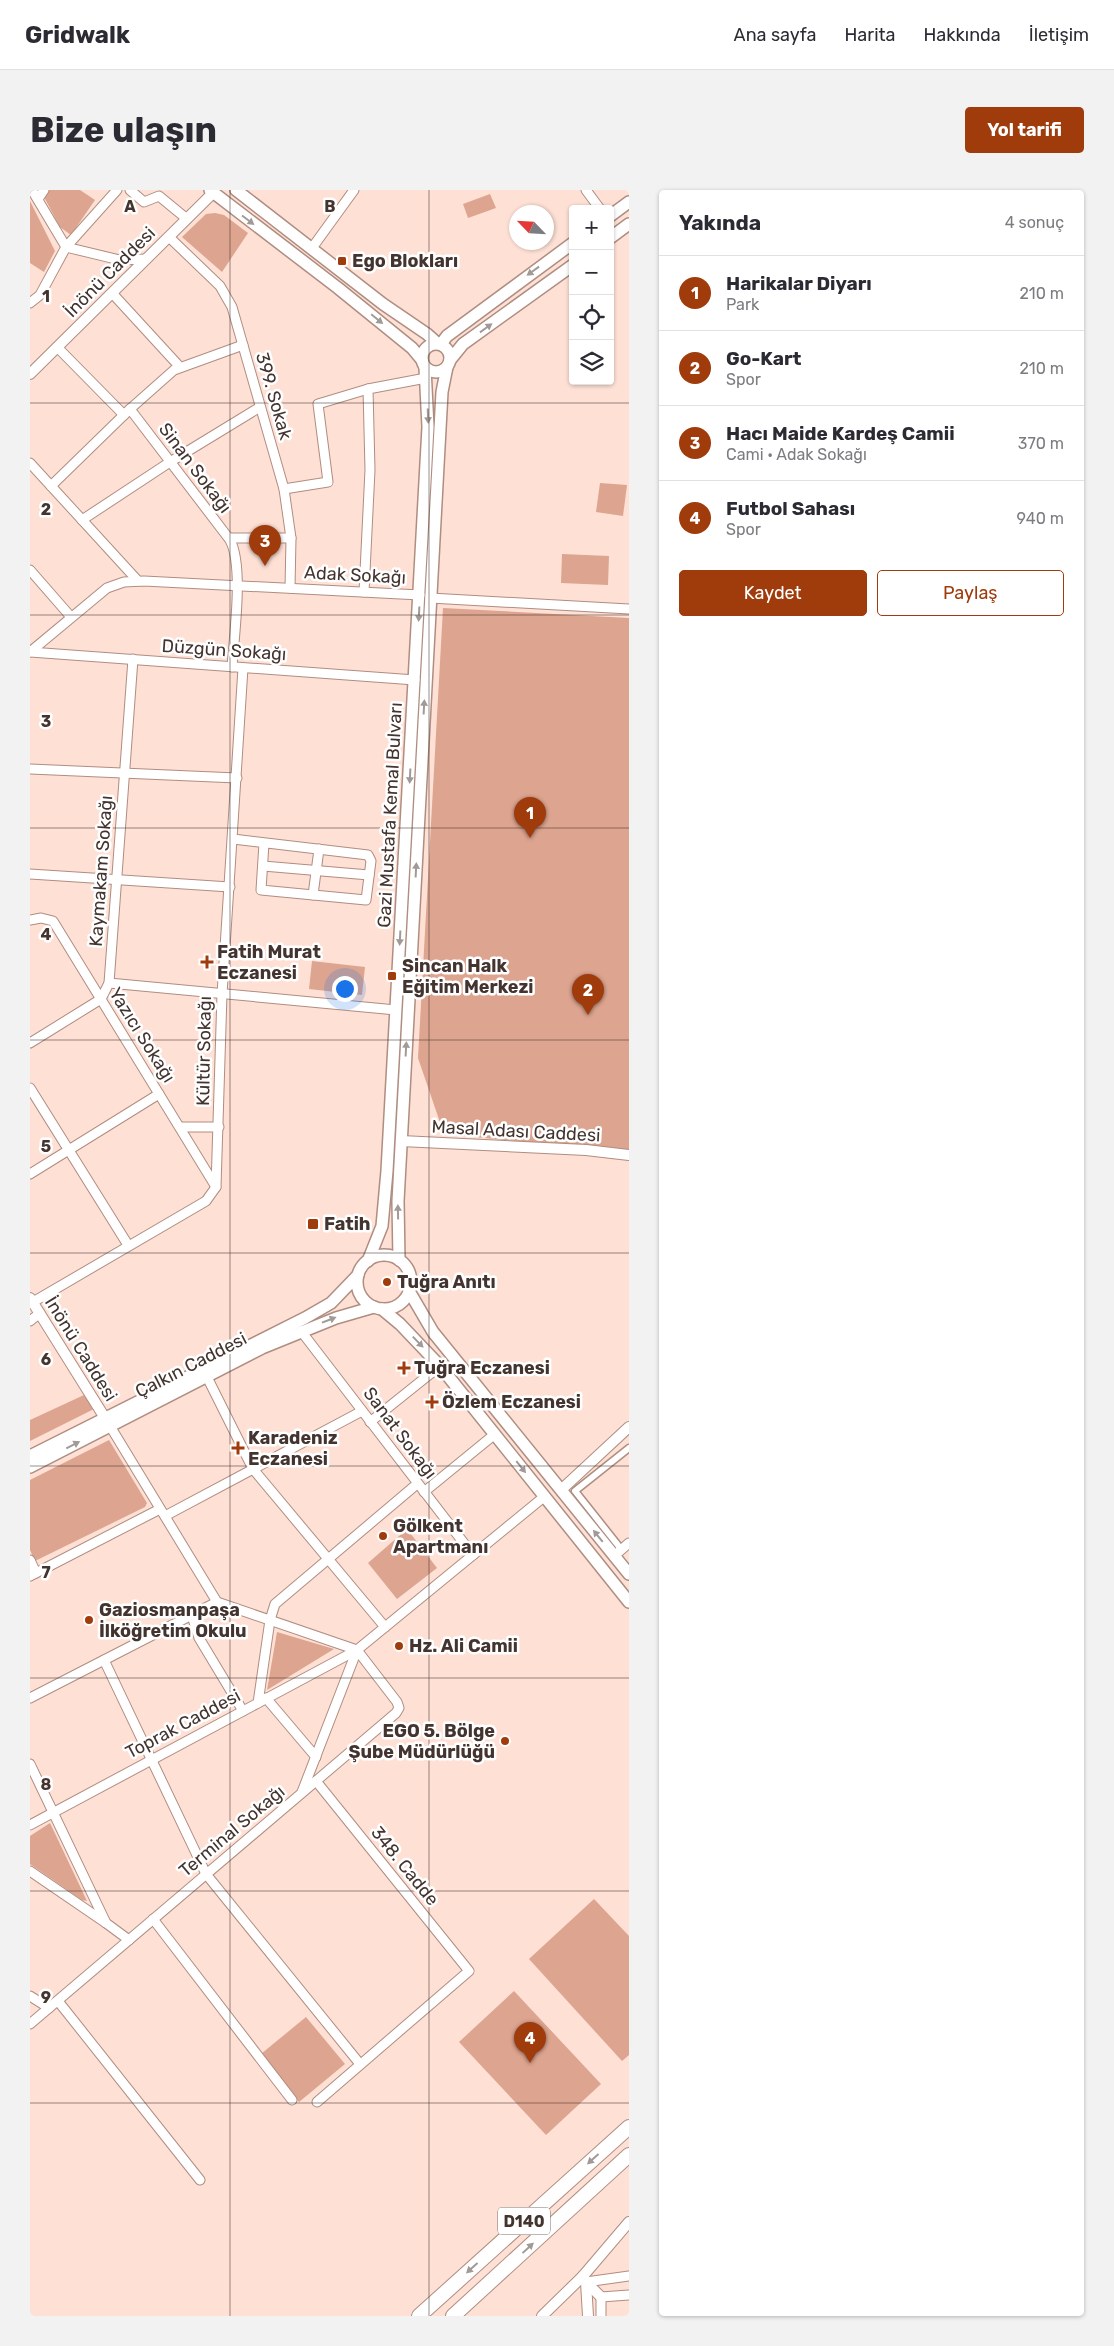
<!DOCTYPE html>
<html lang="tr">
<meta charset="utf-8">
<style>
body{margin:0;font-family:Rubik,sans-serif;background:#f2f2f3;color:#2b2b33}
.controls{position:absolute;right:15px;top:15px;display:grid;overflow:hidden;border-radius:5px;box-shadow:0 1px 4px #0004}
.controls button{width:45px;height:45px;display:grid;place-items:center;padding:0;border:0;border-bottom:1px solid #e1e1e2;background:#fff;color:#2b2b33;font:25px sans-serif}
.compass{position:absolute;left:479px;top:15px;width:45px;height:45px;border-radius:50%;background:#fff;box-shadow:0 1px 4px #0004;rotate:295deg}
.you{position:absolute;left:314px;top:798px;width:18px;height:18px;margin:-12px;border:4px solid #fff;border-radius:50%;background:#1a73e8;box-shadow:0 0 0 8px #1a73e833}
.badge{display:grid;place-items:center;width:32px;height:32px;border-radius:50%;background:#a03b0c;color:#fff;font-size:16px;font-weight:700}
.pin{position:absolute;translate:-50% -41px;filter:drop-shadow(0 1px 2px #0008)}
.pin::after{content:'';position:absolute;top:26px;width:18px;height:15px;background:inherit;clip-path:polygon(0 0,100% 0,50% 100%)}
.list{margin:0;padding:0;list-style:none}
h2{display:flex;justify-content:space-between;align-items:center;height:65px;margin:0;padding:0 20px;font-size:21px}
h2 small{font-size:16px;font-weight:400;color:#7c7c81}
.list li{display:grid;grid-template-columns:32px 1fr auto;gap:15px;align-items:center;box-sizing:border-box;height:75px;padding:0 20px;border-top:1px solid #e1e1e2}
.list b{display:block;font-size:19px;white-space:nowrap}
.list p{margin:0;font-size:16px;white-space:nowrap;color:#7c7c81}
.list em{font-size:16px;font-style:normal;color:#7c7c81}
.actions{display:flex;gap:10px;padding:15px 20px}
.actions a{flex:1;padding:11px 0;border:1px solid #a03b0c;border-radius:5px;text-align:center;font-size:18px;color:#a03b0c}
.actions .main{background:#a03b0c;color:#fff}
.icon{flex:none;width:28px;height:28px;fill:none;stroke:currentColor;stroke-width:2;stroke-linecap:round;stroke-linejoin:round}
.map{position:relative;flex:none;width:599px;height:2126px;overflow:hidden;border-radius:5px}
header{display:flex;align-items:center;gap:30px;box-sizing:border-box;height:70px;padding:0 25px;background:#fff;border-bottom:1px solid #e1e1e2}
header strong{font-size:24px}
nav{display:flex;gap:28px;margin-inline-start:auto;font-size:18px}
.intro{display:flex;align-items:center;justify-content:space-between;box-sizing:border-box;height:120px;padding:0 30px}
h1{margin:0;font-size:35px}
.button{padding:12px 22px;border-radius:5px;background:#a03b0c;color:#fff;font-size:18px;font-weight:700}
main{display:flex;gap:30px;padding:0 30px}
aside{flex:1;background:#fff;border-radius:5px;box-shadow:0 1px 4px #0004}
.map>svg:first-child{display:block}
</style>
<header>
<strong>Gridwalk</strong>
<nav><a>Ana sayfa</a><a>Harita</a><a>Hakkında</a><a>İletişim</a></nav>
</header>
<div class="intro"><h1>Bize ulaşın</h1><a class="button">Yol tarifi</a></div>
<main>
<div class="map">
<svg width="599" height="2126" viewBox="0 0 599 2126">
<rect width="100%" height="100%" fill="#fee0d5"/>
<!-- green -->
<g fill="#dda48f">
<path d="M19,0H50L65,10L41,45L30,37L14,7Z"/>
<path d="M460,4L466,18L438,28L433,14Z"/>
<path d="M0,11L25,61L14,82L0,73Z"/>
<path d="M185,23L194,25L218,43L192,82L152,47L176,24Z"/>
<path d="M570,293L597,295L593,326L566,322Z"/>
<path d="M532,364L579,366L578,395L531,393Z"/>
<path d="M413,418L599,428V962L414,944L388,868Z"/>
<path d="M282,771L335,777L332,805L279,799Z"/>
<path d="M54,1205L64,1219L0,1251V1230Z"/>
<path d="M79,1250L117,1313L115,1317L5,1371L0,1360V1290Z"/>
<path d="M377,1339L407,1378L367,1409L338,1373Z"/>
<path d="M247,1442L304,1459L237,1500Z"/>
<path d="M20,1633L57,1711L52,1710L0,1674V1646Z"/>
<path d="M564,1709L599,1746V1865L592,1871L499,1769Z"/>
<path d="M484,1801L571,1894L516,1945L429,1852Z"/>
<path d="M276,1827L315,1874L269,1912L231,1864Z"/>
</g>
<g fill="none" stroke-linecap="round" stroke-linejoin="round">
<!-- pedestrian casing -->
<g stroke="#b08d81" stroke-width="9">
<path id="pedestrian" d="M591,1359L545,1301L599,1258"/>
</g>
<!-- minor casing -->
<g stroke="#b08d81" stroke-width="11">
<g id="minor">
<path d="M2,0L36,57L90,70L116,69"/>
<path d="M100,0L114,12L129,6L157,29"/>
<path d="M556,0L570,19"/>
<path d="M8,9L14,0"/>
<path d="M139,47L190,96L202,117L254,299L261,348L260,398"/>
<path d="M282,58L324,0"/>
<path d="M82,103L149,176"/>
<path d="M0,113L10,105L36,57L87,0"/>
<path d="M27,157L94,225"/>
<path d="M100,219L200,350C214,376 204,446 202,477"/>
<path d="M0,273L108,391"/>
<path d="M21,296L100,219L144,180L213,155"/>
<path d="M254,299L298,292L288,214L338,199"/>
<path d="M52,330L140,272L230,217"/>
<path d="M199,348H261"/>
<path d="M0,380L41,427"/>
<path d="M334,402L340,280L338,199L396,188"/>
<path d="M400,408L599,419"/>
<path d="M0,462L77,398L94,392L114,391L390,405"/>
<path d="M0,462L385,490"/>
<path d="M0,579L207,588"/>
<path d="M203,649L338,665L341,671L336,710L231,700L234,653"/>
<path d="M233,676L339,685"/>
<path d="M0,684L200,697"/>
<path d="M283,705L289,659"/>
<path d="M0,730L11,728L23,731L186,997"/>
<path d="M79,793L366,820"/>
<path d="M0,853L71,809L79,793L103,469"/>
<path d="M0,898L98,1055"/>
<path d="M150,937H189"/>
<path d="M0,984L129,904"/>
<path d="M3,1112L176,1011L186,997L192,804L213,478"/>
<path d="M0,1131L10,1123"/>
<path d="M271,1141L443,1365"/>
<path d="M177,1187L223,1279L355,1437"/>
<path d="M340,1232L410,1176"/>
<path d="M80,1236L187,1412"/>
<path d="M394,1302L465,1244"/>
<path d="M135,1326L332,1221"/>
<path d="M584,1366L599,1353"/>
<path d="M0,1370L6,1383"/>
<path d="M0,1386L130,1319"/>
<path d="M162,1426L169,1448L213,1521"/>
<path d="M74,1470L176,1684L330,1874"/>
<path d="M0,1508L187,1412L327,1460"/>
<path d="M236,1508L286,1567"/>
<path d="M228,1513L327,1460L515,1306"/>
<path d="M0,1574L76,1733L99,1750"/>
<path d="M286,1591L439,1781L287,1912"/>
<path d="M272,1602L327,1460"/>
<path d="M0,1635L228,1513L240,1430L245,1414L387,1294"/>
<path d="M0,1681L76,1733"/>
<path d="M123,1729L262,1910"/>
<path d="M0,1806L19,1818"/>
<path d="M28,1811L170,1990"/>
<path d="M0,1834L366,1523L369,1518L367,1512L327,1460"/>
<path d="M556,2092L599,2086"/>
<path d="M571,2126V2107L599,2105"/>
</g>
</g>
<!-- tertiary casing -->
<g stroke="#b08d81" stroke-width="12">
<g id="tertiary">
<path d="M0,184L183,3"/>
<path d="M371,951L556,960L599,965"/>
<path d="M0,1108L75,1228"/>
<path d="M531,1300L599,1237"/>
<path d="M556,2092L571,2107"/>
<path d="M512,2126L553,2086"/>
<path d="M558,2126L556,2092L553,2086L599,2032"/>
</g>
</g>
<!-- secondary casing -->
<g stroke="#b08d81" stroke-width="14">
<g id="secondary">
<path d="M180,0L308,98L382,158L392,170"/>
<path d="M206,0L353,114L397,144L407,153"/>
<path d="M580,26L599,12"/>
<path d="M580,48L599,34"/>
<circle cx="406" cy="168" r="14"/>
<path d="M411,154L417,146L543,53"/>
<path d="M420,170L433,154L543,75"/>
<circle cx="354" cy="1092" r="27"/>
<path d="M369,1070L368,1011L412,202L417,177"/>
<path d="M338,1071L352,1036L357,981L398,237L395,178"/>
<path d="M379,1101L403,1142L599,1384"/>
<path d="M352,1119L370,1134L410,1176L599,1412"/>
<path d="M0,1266L275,1128L301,1113L328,1085"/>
<path d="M0,1277L232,1158L306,1128L344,1117"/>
</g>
</g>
<!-- trunk casing -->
<g stroke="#b08d81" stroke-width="16">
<g id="trunk">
<path d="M389,2126L599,1937"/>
<path d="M423,2126L599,1965"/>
</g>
</g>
<!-- pedestrian -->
<use href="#pedestrian" stroke="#fff" stroke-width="6"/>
<!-- minor -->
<use href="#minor" stroke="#fff" stroke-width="9"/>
<!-- tertiary -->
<use href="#tertiary" stroke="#fff" stroke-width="10"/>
<!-- secondary -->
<use href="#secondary" stroke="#fff" stroke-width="11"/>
<!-- trunk -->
<use href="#trunk" stroke="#fff" stroke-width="14"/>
</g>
<!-- one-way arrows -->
<defs><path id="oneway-solid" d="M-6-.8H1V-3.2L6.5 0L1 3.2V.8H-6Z" transform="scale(1.25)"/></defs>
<g fill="#a19a97">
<use href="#oneway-solid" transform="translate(218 30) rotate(37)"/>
<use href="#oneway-solid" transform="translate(503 81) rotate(144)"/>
<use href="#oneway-solid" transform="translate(347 129) rotate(39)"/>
<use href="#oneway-solid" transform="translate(456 138) rotate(-36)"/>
<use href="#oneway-solid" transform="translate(398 226) rotate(88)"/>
<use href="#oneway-solid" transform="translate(389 424) rotate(93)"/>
<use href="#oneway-solid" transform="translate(394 517) rotate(-87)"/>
<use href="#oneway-solid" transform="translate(380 586) rotate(93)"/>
<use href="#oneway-solid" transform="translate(386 680) rotate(-87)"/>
<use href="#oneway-solid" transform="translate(370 748) rotate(93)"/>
<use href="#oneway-solid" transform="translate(376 859) rotate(-87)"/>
<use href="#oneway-solid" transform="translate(368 1022) rotate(-91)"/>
<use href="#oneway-solid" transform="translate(299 1130) rotate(-21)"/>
<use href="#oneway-solid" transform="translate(388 1152) rotate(46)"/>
<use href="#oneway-solid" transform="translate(43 1255) rotate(-27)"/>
<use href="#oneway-solid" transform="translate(491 1277) rotate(51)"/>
<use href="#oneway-solid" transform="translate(568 1346) rotate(-129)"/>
<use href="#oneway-solid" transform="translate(563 1969) rotate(138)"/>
<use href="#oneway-solid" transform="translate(498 2058) rotate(-43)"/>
<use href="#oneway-solid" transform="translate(442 2078) rotate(138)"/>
</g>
<!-- grid -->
<path fill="none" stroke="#43342f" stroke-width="1" stroke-opacity="0.55" d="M200,0V2126M399,0V2126M0,213H599M0,425H599M0,638H599M0,850H599M0,1063H599M0,1276H599M0,1488H599M0,1701H599M0,1913H599"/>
<!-- markers -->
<g fill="#a03b0c" stroke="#fff" stroke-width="2">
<rect x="307" y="66" width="10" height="10" rx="2.5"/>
<path d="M174.5 764.5h5v5h5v5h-5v5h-5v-5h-5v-5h5z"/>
<rect x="357" y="781" width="10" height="10" rx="2.5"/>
<rect x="277" y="1028" width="12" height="12" rx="2.5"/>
<circle cx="357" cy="1092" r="5"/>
<path d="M371.5 1170.5h5v5h5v5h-5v5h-5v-5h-5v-5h5z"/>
<path d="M399.5 1204.5h5v5h5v5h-5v5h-5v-5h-5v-5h5z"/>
<path d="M205.5 1250.5h5v5h5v5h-5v5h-5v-5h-5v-5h5z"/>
<circle cx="353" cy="1346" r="5"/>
<circle cx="59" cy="1430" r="5"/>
<circle cx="369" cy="1456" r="5"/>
<circle cx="475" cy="1551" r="5"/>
</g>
<g text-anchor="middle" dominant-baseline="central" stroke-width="5" stroke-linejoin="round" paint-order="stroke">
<!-- shield labels -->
<rect fill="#fff" stroke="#7b716d" stroke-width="1" x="468" y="2017.5" width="52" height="27" rx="4"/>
<g font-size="16" font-weight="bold" fill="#43342f">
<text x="494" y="2031">D140</text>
</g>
<!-- poi labels -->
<g font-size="18" font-weight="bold" fill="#43342f" stroke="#fff" text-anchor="start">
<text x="322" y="71">Ego Blokları</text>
<text x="187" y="762">Fatih Murat<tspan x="187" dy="21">Eczanesi</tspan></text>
<text x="372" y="776">Sincan Halk<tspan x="372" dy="21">Eğitim Merkezi</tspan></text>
<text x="294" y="1034">Fatih</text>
<text x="367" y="1092">Tuğra Anıtı</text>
<text x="384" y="1178">Tuğra Eczanesi</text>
<text x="412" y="1212">Özlem Eczanesi</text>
<text x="218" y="1248">Karadeniz<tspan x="218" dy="21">Eczanesi</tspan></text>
<text x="363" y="1336">Gölkent<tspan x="363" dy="21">Apartmanı</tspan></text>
<text x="69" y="1420">Gaziosmanpaşa<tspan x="69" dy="21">İlköğretim Okulu</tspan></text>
<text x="379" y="1456">Hz. Ali Camii</text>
<text x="465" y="1541" text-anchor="end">EGO 5. Bölge<tspan x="465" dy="21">Şube Müdürlüğü</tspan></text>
</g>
<!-- street labels -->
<g font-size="18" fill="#43342f" stroke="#fff">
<text transform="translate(80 82) rotate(-45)">İnönü Caddesi</text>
<text transform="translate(244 206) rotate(74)">399. Sokak</text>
<text transform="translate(165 278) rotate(53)">Sinan Sokağı</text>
<text transform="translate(325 385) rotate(3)">Adak Sokağı</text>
<text transform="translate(194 460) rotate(4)">Düzgün Sokağı</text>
<text transform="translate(360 625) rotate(-87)">Gazi Mustafa Kemal Bulvarı</text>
<text transform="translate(71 681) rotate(-86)">Kaymakam Sokağı</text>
<text transform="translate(112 845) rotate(58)">Yazıcı Sokağı</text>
<text transform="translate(174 861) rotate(-89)">Kültür Sokağı</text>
<text transform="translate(486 941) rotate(3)">Masal Adası Caddesi</text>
<text transform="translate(51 1159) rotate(58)">İnönü Caddesi</text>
<text transform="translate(161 1175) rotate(-27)">Çalkın Caddesi</text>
<text transform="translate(370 1243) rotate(53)">Sanat Sokağı</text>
<text transform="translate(153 1534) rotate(-28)">Toprak Caddesi</text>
<text transform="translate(202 1641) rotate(-40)">Terminal Sokağı</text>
<text transform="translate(375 1676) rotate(51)">348. Cadde</text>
</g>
</g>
<g font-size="16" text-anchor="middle" font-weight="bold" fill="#43342f" stroke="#fff" stroke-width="5" stroke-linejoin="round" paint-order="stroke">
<text x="100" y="22">A</text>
<text x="300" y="22">B</text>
<text x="16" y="112">1</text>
<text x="16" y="325">2</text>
<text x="16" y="537">3</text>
<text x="16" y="750">4</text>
<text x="16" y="962">5</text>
<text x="16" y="1175">6</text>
<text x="16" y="1388">7</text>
<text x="16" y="1600">8</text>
<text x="16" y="1813">9</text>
</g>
</svg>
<div class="controls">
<button>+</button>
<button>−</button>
<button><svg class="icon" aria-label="locate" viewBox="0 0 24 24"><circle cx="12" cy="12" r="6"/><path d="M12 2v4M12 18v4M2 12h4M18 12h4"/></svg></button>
<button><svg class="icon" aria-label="layers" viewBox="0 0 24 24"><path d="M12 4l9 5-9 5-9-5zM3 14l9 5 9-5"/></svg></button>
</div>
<svg class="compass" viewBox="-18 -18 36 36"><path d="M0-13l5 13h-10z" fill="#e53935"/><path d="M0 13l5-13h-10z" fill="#7c7c81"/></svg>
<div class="you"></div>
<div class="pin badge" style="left:500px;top:648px">1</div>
<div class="pin badge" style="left:558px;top:825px">2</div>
<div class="pin badge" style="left:235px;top:376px">3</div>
<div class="pin badge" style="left:500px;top:1873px">4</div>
</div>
<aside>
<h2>Yakında<small>4 sonuç</small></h2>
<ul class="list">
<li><span class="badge">1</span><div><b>Harikalar Diyarı</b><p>Park</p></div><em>210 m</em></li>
<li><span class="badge">2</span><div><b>Go-Kart</b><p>Spor</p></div><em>210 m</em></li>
<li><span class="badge">3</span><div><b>Hacı Maide Kardeş Camii</b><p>Cami · Adak Sokağı</p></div><em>370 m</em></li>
<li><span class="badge">4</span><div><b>Futbol Sahası</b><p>Spor</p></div><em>940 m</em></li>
</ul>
<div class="actions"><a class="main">Kaydet</a><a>Paylaş</a></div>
</aside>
</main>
